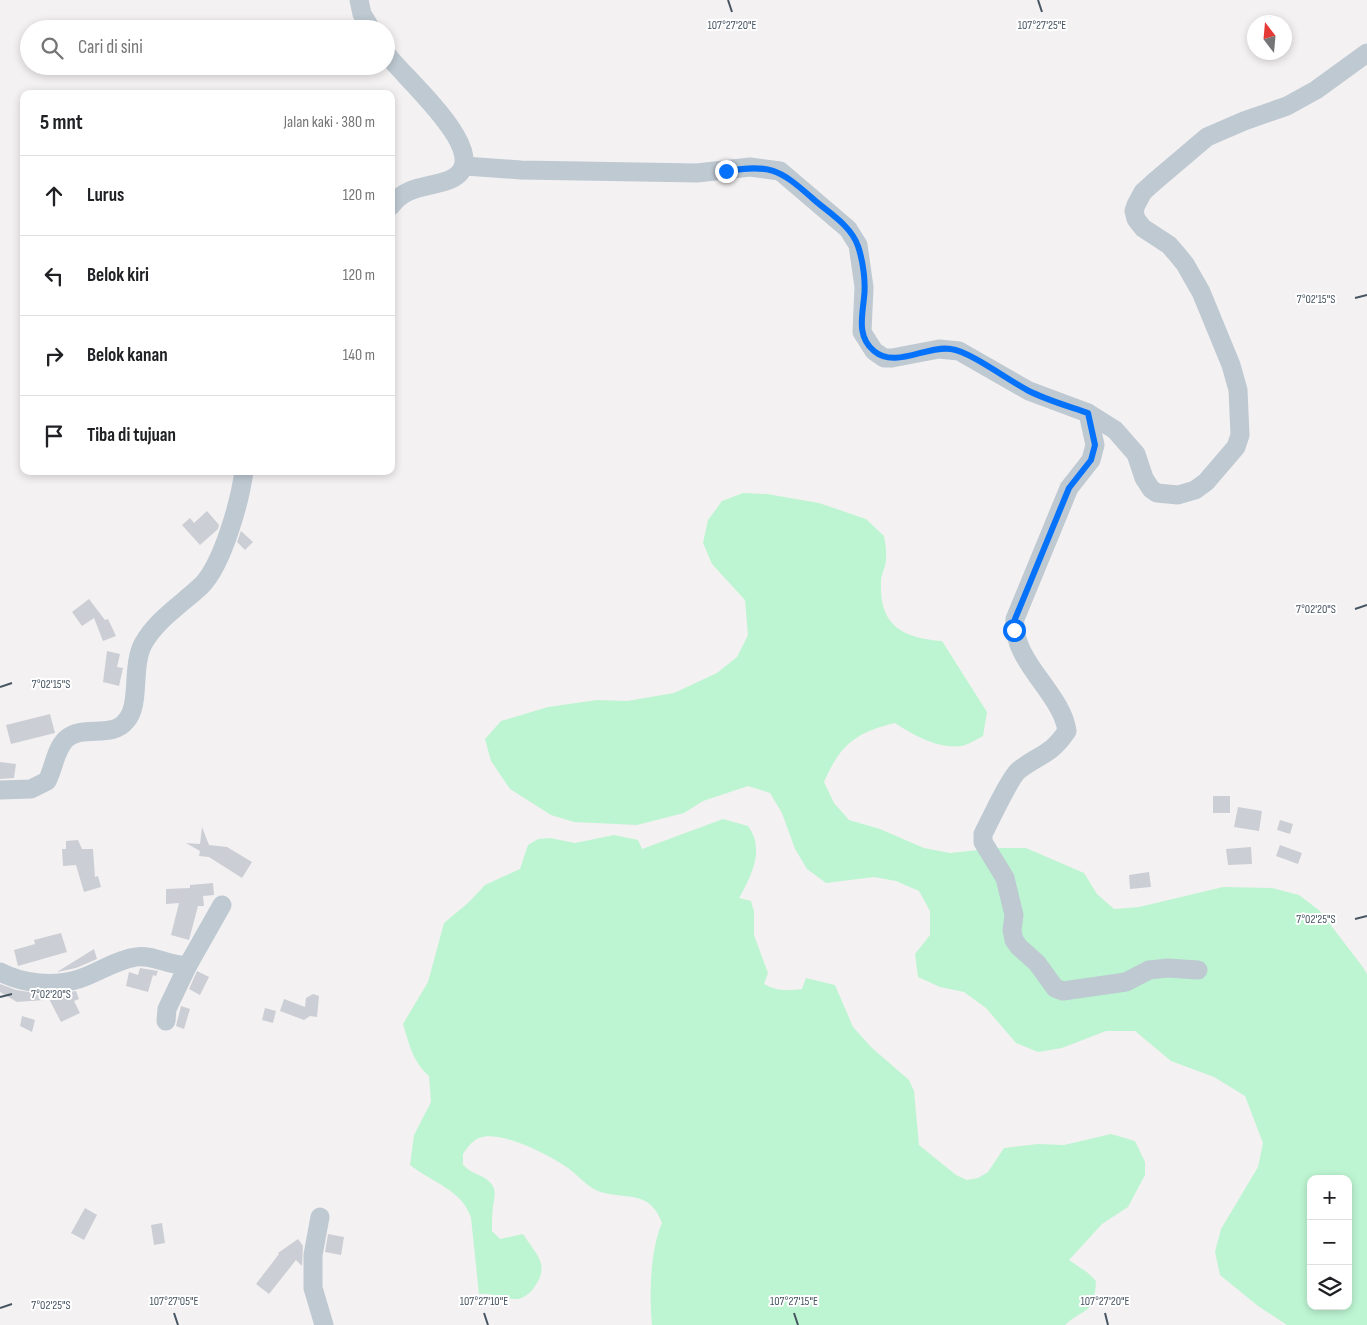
<!DOCTYPE html>
<html lang="id">
<meta charset="utf-8">
<style>
body{margin:0;font-family:"Sofia Sans Condensed",sans-serif;background:#f2f2f2;color:#202124}
.controls{position:absolute;right:15px;bottom:15px;display:grid;overflow:hidden;border-radius:10px;box-shadow:0 2px 8px #0003}
.controls button{width:45px;height:45px;display:grid;place-items:center;padding:0;border:0;border-bottom:1px solid #e0e0e0;background:#fff;color:#202124;font:25px sans-serif}
.compass{position:absolute;left:1247px;top:15px;width:45px;height:45px;border-radius:50%;background:#fff;box-shadow:0 2px 8px #0003;rotate:344deg}
.stop{position:absolute;width:15px;height:15px;margin:-11px;border:4px solid #0672fa;border-radius:50%;background:#fff}
.stop.end{background:#0672fa;border-color:#fff;box-shadow:0 1px 5px #0008}
.list{margin:0;padding:0;list-style:none}
h2{display:flex;justify-content:space-between;align-items:center;height:65px;margin:0;padding:0 20px;font-size:21px}
h2 small{font-size:16px;font-weight:400;color:#757577}
.list li{display:grid;grid-template-columns:32px 1fr auto;gap:15px;align-items:center;box-sizing:border-box;height:80px;padding:0 20px;border-top:1px solid #e0e0e0}
.list b{display:block;font-size:19px;white-space:nowrap}
.list em{font-size:16px;font-style:normal;color:#757577}
.icon{flex:none;width:28px;height:28px;fill:none;stroke:currentColor;stroke-width:2;stroke-linecap:round;stroke-linejoin:round}
.map{position:relative;flex:none;width:1367px;height:1325px;overflow:hidden}
.search{position:absolute;background:#fff;box-shadow:0 2px 8px #0003;left:20px;top:20px;width:375px;height:55px;display:flex;align-items:center;gap:12px;box-sizing:border-box;padding:0 18px;border-radius:28px;color:#757577;font-size:19px}
.panel{position:absolute;background:#fff;box-shadow:0 2px 8px #0003;left:20px;top:90px;width:375px;height:385px;border-radius:10px}
.map>svg:first-child{display:block}
</style>
<div class="map">
<svg width="1367" height="1325" viewBox="0 0 1367 1325">
<rect width="100%" height="100%" fill="#f4f1f2"/>
<!-- green -->
<g fill="#bdf5d2" fill-rule="evenodd">
<path d="M743,493L767,494L819,503L866,519L884,536C885,543 887,552 886,559C886,567 881,574 881,582C879,626 903,638 942,641L987,712L983,736C977,739 968,745 961,746C938,749 913,735 895,723C856,732 840,745 824,782L834,803L849,820L880,829L924,848L950,853L998,848H1026L1084,873L1097,894L1114,909L1139,907L1223,887L1272,888L1299,895L1320,911L1362,966L1367,974V1325H1287L1258,1306L1220,1275L1215,1252L1221,1229L1258,1167L1263,1143L1245,1096L1214,1077L1171,1061L1135,1031H1106L1062,1048L1038,1052L1016,1043L986,1008L964,992L940,987L918,977L915,954L930,935V911L919,891L896,881L874,877L826,883L807,869L795,849L782,813L770,793L748,786L703,801L684,813L637,825L574,822L551,815L510,789L491,761L485,739L501,721L548,707L597,700L627,701L674,693L717,673L737,657L748,635L745,600L712,564L703,543L708,520L722,501ZM1311,1179H1348V1306H1311Z"/>
<path d="M723,819L748,826C765,849 752,875 739,898L751,901L754,912V935L768,973L764,984C777,991 787,991 802,989L806,978L835,985L853,1027L872,1048L909,1080L914,1091L919,1145L956,1175L967,1180L978,1178L988,1172L1004,1148L1038,1144L1064,1145L1111,1134L1135,1141L1145,1162V1175L1128,1207L1102,1224L1069,1260L1088,1273L1096,1281C1094,1316 1086,1306 1065,1325H652C649,1295 650,1251 662,1223C649,1185 618,1203 592,1188C583,1182 576,1174 568,1168C551,1156 500,1129 479,1138C472,1141 467,1148 463,1154V1165C470,1172 475,1173 483,1177C498,1186 495,1193 493,1207C492,1215 492,1223 492,1231L500,1239L523,1234C537,1256 551,1265 533,1289C528,1295 522,1300 513,1299C501,1298 492,1293 479,1294L471,1218C463,1190 431,1182 410,1165L414,1135L431,1102L429,1076C413,1062 409,1044 403,1024L428,982L444,923L468,903L485,885L520,869L528,845L538,839L550,838L575,843L614,835L638,840L642,849Z"/>
</g>
<!-- building -->
<g fill="#cbced4">
<path d="M207,511L219,525L218,529L200,545L182,525L190,518L194,523Z"/>
<path d="M241,531L253,542L245,550L237,542Z"/>
<path d="M89,599L105,620L108,619L116,636L103,641L94,618L82,626L72,612Z"/>
<path d="M107,651L120,654L117,667L123,668L119,686L103,682Z"/>
<path d="M50,714L55,733L11,744L6,725Z"/>
<path d="M0,762L16,764L14,778L0,779Z"/>
<rect x="1213" y="796" width="17" height="17"/>
<path d="M1238,807L1262,811L1259,831L1234,827Z"/>
<path d="M1280,820L1293,824L1290,834L1277,830Z"/>
<path d="M202,827L209,845L227,847L252,862L242,878L209,857L199,856L200,851L186,843L200,844Z"/>
<path d="M78,840L82,849H93L95,877L98,876L101,887L84,892L76,865L63,866L62,849H66V841Z"/>
<path d="M1280,845L1302,853L1298,864L1276,856Z"/>
<path d="M1251,847L1252,864L1228,865L1226,849Z"/>
<path d="M1149,872L1151,887L1130,889L1129,875Z"/>
<path d="M213,883L214,895L203,896L204,906H198L189,940L171,935L179,903L166,904V889L190,888V885Z"/>
<path d="M61,933L67,952L18,966L14,950L35,944L34,940Z"/>
<path d="M94,949L97,959L76,968L57,972Z"/>
<path d="M140,968L158,971L156,976L153,975L148,992L126,986L129,972L138,975Z"/>
<path d="M197,971L209,977L200,995L189,989Z"/>
<path d="M0,984L16,990L42,994L41,999L44,1000L17,1002L0,992Z"/>
<path d="M76,991L79,999L74,1001L80,1013L61,1022L47,995Z"/>
<path d="M313,994L319,996L317,1017L310,1016L304,1020L280,1011L284,999L305,1007L306,998Z"/>
<path d="M181,1006L190,1009L184,1029L176,1026Z"/>
<path d="M265,1008L276,1011L273,1023L262,1020Z"/>
<path d="M22,1016L35,1020L32,1032L20,1026Z"/>
<path d="M85,1208L97,1215L84,1240L71,1233Z"/>
<path d="M162,1223L165,1243L154,1245L151,1225Z"/>
<path d="M328,1234L344,1237L341,1255L325,1252Z"/>
<path d="M298,1239L303,1246L302,1266L296,1260L269,1294L256,1284L279,1254L278,1253Z"/>
</g>
<g fill="none" stroke-linecap="round" stroke-linejoin="round">
<!-- minor -->
<g stroke="#bec9d2" stroke-width="19">
<path d="M359,0L362,14L371,29"/>
<path d="M386,53C400,75 502,159 449,180C428,188 406,185 391,206"/>
<path d="M465,166L521,170L697,173L750,167L780,171L848,229L858,245L864,287L862,332L874,351L884,358H892L939,349L959,351L1029,391L1088,413L1115,430L1136,454L1144,478L1151,489L1157,493L1178,495L1195,490L1206,482L1236,447L1240,435L1238,390L1231,365L1201,292L1185,264L1176,253L1169,245L1143,228L1136,219L1134,211L1136,205L1143,192L1154,182L1207,137L1244,121L1287,106L1316,90L1367,53"/>
<path d="M1088,413L1095,445L1091,460L1069,488L1015,619C1011,661 1062,693 1067,731C1051,755 1040,754 1019,770C1010,777 990,821 983,834V842L1005,878L1014,915L1012,930L1014,940L1019,947L1037,963L1055,988L1063,991L1126,982L1149,970L1168,968L1198,970"/>
<path d="M0,790L31,789L47,781C54,768 55,750 66,739C83,724 112,739 126,721C141,705 131,667 143,644C156,620 182,604 202,585C223,563 240,501 244,471"/>
<path d="M0,972C23,984 54,987 79,979C98,973 115,960 136,957C154,954 170,967 188,965L222,905"/>
<path d="M166,1021L167,1009L188,965"/>
<path d="M320,1217L313,1255V1288L324,1325"/>
</g>
</g>
<g fill="none" stroke-linecap="round" stroke-linejoin="round">
<!-- route -->
<path stroke="#0672fa" stroke-width="6" d="M726,171C770,164 779,169 811,197C827,212 850,224 858,246C863,261 866,282 864,298C862,317 857,337 874,351C895,369 927,345 951,349C969,351 1008,380 1027,390C1046,400 1068,406 1088,413L1095,445L1091,460L1069,488L1015,619L1014,630"/>
</g>
<!-- ticks -->
<path fill="none" stroke="#475562" stroke-width="2" d="M728,0L732,12M1038,0L1042,12M1355,298L1367,295M1355,609L1367,605M0,687L12,683M1355,919L1367,916M0,997L12,994M0,1308L12,1304M174,1313L178,1325M484,1313L488,1325M794,1313L798,1325M1105,1313L1108,1325"/>
<g font-size="12" text-anchor="middle" fill="#475562" stroke="#fff" stroke-width="4" stroke-linejoin="round" paint-order="stroke">
<text x="732" y="29">107°27'20"E</text>
<text x="1042" y="29">107°27'25"E</text>
<text x="1316" y="303">7°02'15"S</text>
<text x="1316" y="613">7°02'20"S</text>
<text x="51" y="688">7°02'15"S</text>
<text x="1316" y="923">7°02'25"S</text>
<text x="51" y="998">7°02'20"S</text>
<text x="174" y="1305">107°27'05"E</text>
<text x="484" y="1305">107°27'10"E</text>
<text x="794" y="1305">107°27'15"E</text>
<text x="1105" y="1305">107°27'20"E</text>
<text x="51" y="1309">7°02'25"S</text>
</g>
</svg>
<div class="controls">
<button>+</button>
<button>−</button>
<button><svg class="icon" aria-label="layers" viewBox="0 0 24 24"><path d="M12 4l9 5-9 5-9-5zM3 14l9 5 9-5"/></svg></button>
</div>
<svg class="compass" viewBox="-18 -18 36 36"><path d="M0-13l5 13h-10z" fill="#e53935"/><path d="M0 13l5-13h-10z" fill="#757577"/></svg>
<div class="stop" style="left:1014px;top:630px"></div>
<div class="stop end" style="left:726px;top:171px"></div>
<div class="search"><svg class="icon" aria-label="search" viewBox="0 0 24 24"><circle cx="10" cy="10" r="6"/><path d="M15 15l6 6"/></svg>Cari di sini</div>
<section class="panel">
<h2>5 mnt<small>Jalan kaki · 380 m</small></h2>
<ul class="list">
<li><svg class="icon" aria-label="ahead" viewBox="0 0 24 24"><path d="M12 20V5M6 11l6-6 6 6"/></svg><div><b>Lurus</b></div><em>120 m</em></li>
<li><svg class="icon" aria-label="left" viewBox="0 0 24 24"><path d="M17 20v-9H6M10 6l-5 5 5 5"/></svg><div><b>Belok kiri</b></div><em>120 m</em></li>
<li><svg class="icon" aria-label="right" viewBox="0 0 24 24"><path d="M7 20v-9h11M14 6l5 5-5 5"/></svg><div><b>Belok kanan</b></div><em>140 m</em></li>
<li><svg class="icon" aria-label="arrive" viewBox="0 0 24 24"><path d="M6 21V4h12l-3 4 3 4H6"/></svg><div><b>Tiba di tujuan</b></div></li>
</ul>
</section>
</div>
